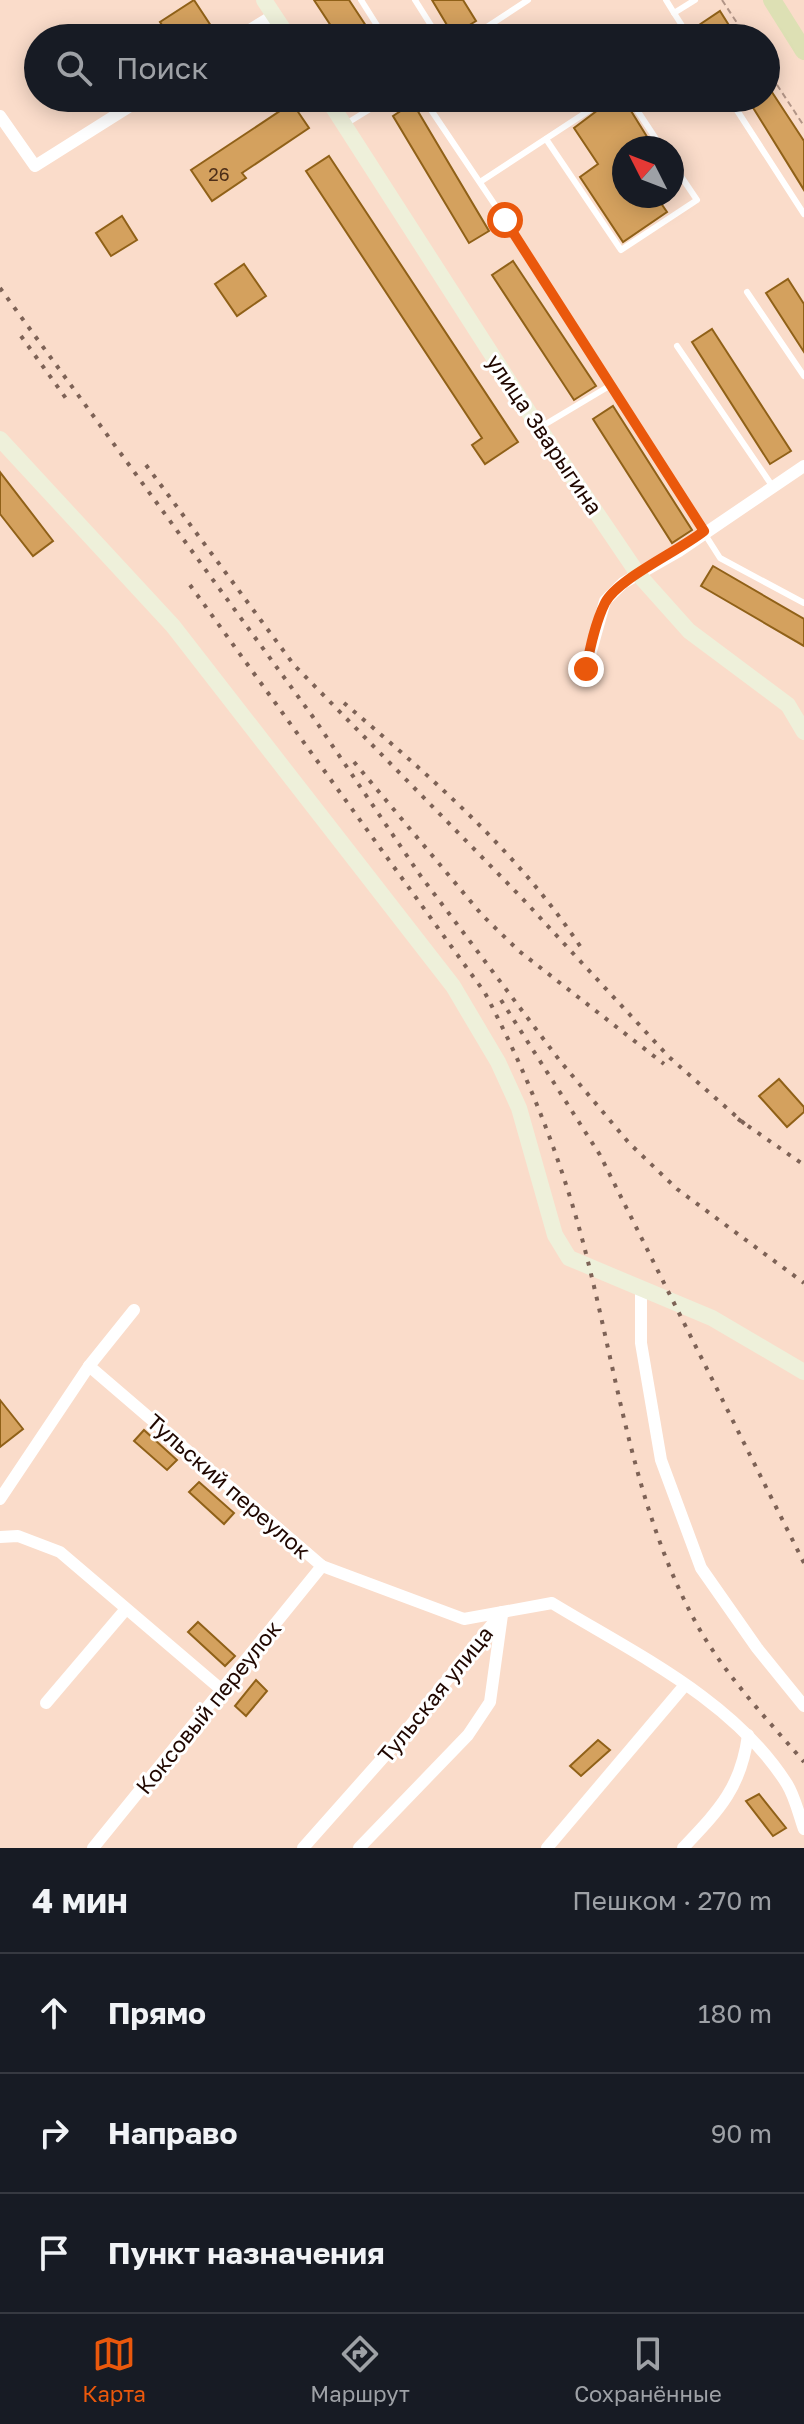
<!DOCTYPE html>
<html lang="ru">
<meta charset="utf-8">
<style>
body{margin:0;font-family:"Golos Text",sans-serif;background:#242831;color:#f1f3f6}
.compass{position:absolute;left:612px;top:136px;width:72px;height:72px;border-radius:50%;background:#171b24;box-shadow:0 4px 20px #0003;rotate:312deg}
.stop{position:absolute;width:24px;height:24px;margin:-18px;border:6px solid #ea580c;border-radius:50%;background:#fff}
.stop.end{background:#ea580c;border-color:#fff;box-shadow:0 2px 8px #0008}
.list{margin:0;padding:0;list-style:none}
h2{display:flex;justify-content:space-between;align-items:center;height:104px;margin:0;padding:0 32px;font-size:34px}
h2 small{font-size:26px;font-weight:400;color:#9ea1a6}
.list li{display:grid;grid-template-columns:52px 1fr auto;gap:24px;align-items:center;box-sizing:border-box;height:120px;padding:0 32px;border-top:2px solid #363941}
.list b{display:block;font-size:30px;white-space:nowrap}
.list em{font-size:26px;font-style:normal;color:#9ea1a6}
.icon{flex:none;width:44px;height:44px;fill:none;stroke:currentColor;stroke-width:2;stroke-linecap:round;stroke-linejoin:round}
.map{position:relative;flex:none;width:804px;height:1848px;overflow:hidden}
.search{position:absolute;background:#171b24;box-shadow:0 4px 20px #0003;left:24px;right:24px;top:24px;height:88px;display:flex;align-items:center;gap:20px;box-sizing:border-box;padding:0 28px;border-radius:44px;color:#9ea1a6;font-size:30px}
.sheet{height:464px;background:#171b24}
nav{display:flex;justify-content:space-around;align-items:center;box-sizing:border-box;height:112px;border-top:2px solid #363941;background:#171b24;font-size:22px;color:#9ea1a6}
nav a{display:grid;justify-items:center;gap:4px}
nav .on{color:#ea580c}
.map>svg:first-child{display:block}
</style>
<div class="map">
<svg width="804" height="1848" viewBox="0 0 804 1848">
<rect width="100%" height="100%" fill="#fadcca"/>
<!-- building -->
<g fill="#d4a15e" stroke="#906118" stroke-width="2">
<path d="M194,0L219,38H171L160,22Z"/>
<path d="M314,0H349L374,38H339Z"/>
<path d="M432,0H463L476,21L453,35Z"/>
<path d="M720,11L737,38H708L699,25Z"/>
<path d="M766,83L804,141V190L747,98H766Z"/>
<path d="M614,98H623L654,148H624V196H629L633,203L643,196H656L667,212L623,242L580,177L598,164L574,128Z"/>
<path d="M292,103L309,128L242,173L246,178L212,201L191,170Z"/>
<path d="M413,103L489,231L469,243L393,116Z"/>
<path d="M329,156L518,442L485,464L472,445L482,438L306,171Z"/>
<path d="M122,216L137,240L111,256L96,233Z"/>
<path d="M513,261L596,386L574,400L492,275Z"/>
<path d="M244,264L266,296L237,316L215,284Z"/>
<path d="M788,279L804,304V352L766,293Z"/>
<path d="M712,329L791,451L770,464L692,342Z"/>
<path d="M613,406L692,530L672,543L593,419Z"/>
<path d="M0,472L53,541L33,556L0,514Z"/>
<path d="M713,566L804,619V646L701,586Z"/>
<path d="M779,1079L804,1107V1112L787,1127L759,1096Z"/>
<path d="M0,1400L23,1429L0,1447Z"/>
<path d="M144,1430L177,1460L167,1470L134,1441Z"/>
<path d="M199,1482L234,1513L224,1524L189,1492Z"/>
<path d="M198,1622L235,1656L225,1666L188,1632Z"/>
<path d="M256,1680L267,1691L246,1716L235,1706Z"/>
<path d="M598,1740L610,1750L581,1776L570,1766Z"/>
<path d="M759,1794L786,1828L773,1836L746,1801Z"/>
</g>
<g fill="none" stroke-linecap="round" stroke-linejoin="round">
<!-- path -->
<g stroke="#b29587" stroke-width="2" stroke-dasharray="6 4" stroke-linecap="butt">
<path d="M722,0L747,38"/>
<path d="M766,68L804,126"/>
</g>
<!-- lane -->
<g stroke="#fff" stroke-width="6">
<path d="M361,0L385,38"/>
<path d="M415,0L439,38"/>
<path d="M666,0L674,13"/>
<path d="M470,38L528,0"/>
<path d="M690,38L674,13L695,0"/>
<path d="M423,98L505,220L720,558L804,603"/>
<path d="M629,98L662,148"/>
<path d="M729,98L804,214"/>
<path d="M344,125L388,98"/>
<path d="M546,139L621,250L697,200L672,163"/>
<path d="M480,182L608,98"/>
<path d="M747,292L804,376"/>
<path d="M677,346L773,487"/>
<path d="M539,428L611,385"/>
</g>
<!-- street -->
<g stroke="#fff" stroke-width="12">
<path d="M237,38L274,15"/>
<path d="M0,116L35,166L143,98"/>
<path d="M592,678L586,669L605,601L623,583L679,551L804,466"/>
<path d="M641,1288V1343L661,1460L701,1568L757,1648L804,1706"/>
<path d="M89,1366L322,1566L464,1619L552,1603C634,1653 734,1700 787,1784C795,1797 799,1815 804,1829"/>
<path d="M0,1499L89,1366L134,1310"/>
<path d="M0,1537L18,1536L60,1552L223,1691"/>
<path d="M46,1703L126,1609"/>
<path d="M93,1848L322,1566"/>
<path d="M303,1848L397,1742L502,1612"/>
<path d="M359,1848L468,1735L490,1702L502,1615"/>
<path d="M547,1848L685,1685"/>
<path d="M683,1848C719,1810 741,1788 748,1735"/>
</g>
<!-- secondary -->
<g stroke="#eef0da" stroke-width="16">
<path d="M264,0L289,38"/>
<path d="M327,98L539,428L638,574L689,631L788,705L804,732"/>
<path d="M0,439L173,626L453,986L498,1062L519,1108L555,1235L569,1258L712,1318L804,1372"/>
</g>
<!-- primary -->
<path stroke="#dde0b4" stroke-width="18" d="M772,0L804,51"/>
<!-- rail -->
<g stroke="#7d6256" stroke-width="4" stroke-dasharray="4 8" stroke-linecap="butt">
<path d="M0,288L313,717L420,875L560,1061L629,1143L677,1189L804,1283"/>
<path d="M21,336L70,404"/>
<path d="M146,465L294,665L520,896L669,1057L746,1125"/>
<path d="M190,585L485,993C527,1073 561,1158 584,1246C617,1372 633,1507 696,1623C724,1674 766,1718 804,1762"/>
<path d="M344,703C431,777 519,853 582,949"/>
<path d="M354,762L482,915L519,951L664,1064"/>
<path d="M501,1000L600,1155L804,1563"/>
<path d="M738,1119L804,1165"/>
</g>
</g>
<g fill="none" stroke-linecap="round" stroke-linejoin="round">
<!-- route -->
<path stroke="#ea580c" stroke-width="10" d="M505,220L704,531C679,551 617,579 605,603C595,623 590,648 586,669"/>
</g>
<g text-anchor="middle" dominant-baseline="central" stroke-width="6" stroke-linejoin="round" paint-order="stroke">
<!-- number labels -->
<g font-size="18" fill="#4d2e18">
<text x="219" y="174">26</text>
</g>
<!-- street labels -->
<g font-size="22" fill="#200700" stroke="#fff">
<text transform="translate(545 434) rotate(56)">улица Зварыгина</text>
<text transform="translate(229 1486) rotate(41)">Тульский переулок</text>
<text transform="translate(435 1694) rotate(-51)">Тульская улица</text>
<text transform="translate(208 1707) rotate(-51)">Коксовый переулок</text>
</g>
</g>
</svg>
<svg class="compass" viewBox="-18 -18 36 36"><path d="M0-13l5 13h-10z" fill="#e53935"/><path d="M0 13l5-13h-10z" fill="#9ea1a6"/></svg>
<div class="stop" style="left:505px;top:220px"></div>
<div class="stop end" style="left:586px;top:669px"></div>
<div class="search"><svg class="icon" aria-label="search" viewBox="0 0 24 24"><circle cx="10" cy="10" r="6"/><path d="M15 15l6 6"/></svg>Поиск</div>
</div>
<section class="sheet">
<h2>4 мин<small>Пешком · 270 m</small></h2>
<ul class="list">
<li><svg class="icon" aria-label="ahead" viewBox="0 0 24 24"><path d="M12 20V5M6 11l6-6 6 6"/></svg><div><b>Прямо</b></div><em>180 m</em></li>
<li><svg class="icon" aria-label="right" viewBox="0 0 24 24"><path d="M7 20v-9h11M14 6l5 5-5 5"/></svg><div><b>Направо</b></div><em>90 m</em></li>
<li><svg class="icon" aria-label="arrive" viewBox="0 0 24 24"><path d="M6 21V4h12l-3 4 3 4H6"/></svg><div><b>Пункт назначения</b></div></li>
</ul>
</section>
<nav>
<a class="on"><svg class="icon" aria-label="map" viewBox="0 0 24 24"><path d="M3 6l6-2 6 2 6-2v14l-6 2-6-2-6 2zM9 4v14M15 6v14"/></svg>Карта</a>
<a><svg class="icon" aria-label="directions" viewBox="0 0 24 24"><path d="M12 3l9 9-9 9-9-9zM9 14v-3h6M13 9l2 2-2 2"/></svg>Маршрут</a>
<a><svg class="icon" aria-label="saved" viewBox="0 0 24 24"><path d="M7 4h10v16l-5-4-5 4z"/></svg>Сохранённые</a>
</nav>
